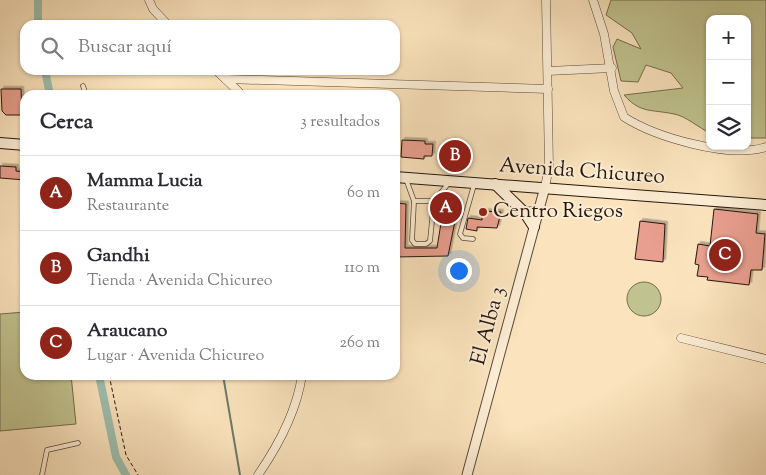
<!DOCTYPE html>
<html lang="es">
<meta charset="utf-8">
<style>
body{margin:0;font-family:"Sorts Mill Goudy",serif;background:#f2f2f3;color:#2b2b33}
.controls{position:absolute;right:15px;top:15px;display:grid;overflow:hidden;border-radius:10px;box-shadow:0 1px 4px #0004}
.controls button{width:45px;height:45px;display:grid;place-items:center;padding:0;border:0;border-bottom:1px solid #e1e1e2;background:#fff;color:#2b2b33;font:25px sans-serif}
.you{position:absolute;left:458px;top:270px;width:18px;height:18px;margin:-12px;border:4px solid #fff;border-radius:50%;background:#1a73e8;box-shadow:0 0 0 8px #1a73e833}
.badge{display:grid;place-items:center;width:32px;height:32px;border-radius:50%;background:#8f2418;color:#fff;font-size:16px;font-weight:700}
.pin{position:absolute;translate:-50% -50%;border:2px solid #fff;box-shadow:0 1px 5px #0006}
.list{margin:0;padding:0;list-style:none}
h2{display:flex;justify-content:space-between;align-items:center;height:65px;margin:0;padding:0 20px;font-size:21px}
h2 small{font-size:16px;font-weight:400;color:#7c7c81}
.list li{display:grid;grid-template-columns:32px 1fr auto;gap:15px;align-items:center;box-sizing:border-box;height:75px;padding:0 20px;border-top:1px solid #e1e1e2}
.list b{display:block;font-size:19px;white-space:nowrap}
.list p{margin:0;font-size:16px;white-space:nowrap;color:#7c7c81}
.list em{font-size:16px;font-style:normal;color:#7c7c81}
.icon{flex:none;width:28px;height:28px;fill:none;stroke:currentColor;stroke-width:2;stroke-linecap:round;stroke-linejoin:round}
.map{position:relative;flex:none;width:766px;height:475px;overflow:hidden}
.search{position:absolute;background:#fff;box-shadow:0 1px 4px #0004;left:20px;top:20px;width:380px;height:55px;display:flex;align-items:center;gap:12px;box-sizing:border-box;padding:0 18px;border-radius:15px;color:#7c7c81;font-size:19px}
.panel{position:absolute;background:#fff;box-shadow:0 1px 4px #0004;left:20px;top:90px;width:380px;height:290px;border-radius:15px}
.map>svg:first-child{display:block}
</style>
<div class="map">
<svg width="766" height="475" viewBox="0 0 766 475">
<defs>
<filter id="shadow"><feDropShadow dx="2.5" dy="-2.5" stdDeviation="0" flood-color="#0004"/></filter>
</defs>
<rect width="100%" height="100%" fill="#fae3bd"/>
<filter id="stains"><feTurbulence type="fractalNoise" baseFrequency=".004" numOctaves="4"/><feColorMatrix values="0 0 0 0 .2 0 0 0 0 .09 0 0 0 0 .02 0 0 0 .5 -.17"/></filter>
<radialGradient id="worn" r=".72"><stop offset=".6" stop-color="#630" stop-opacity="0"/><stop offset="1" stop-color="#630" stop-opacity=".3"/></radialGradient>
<!-- green -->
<g fill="#c0c38f" stroke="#726c4e">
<path d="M611,0H766V138H747V19H710V133C699,128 686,116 674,114C651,109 641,114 624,95L683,88L671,73L646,65L638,82L621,81L613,47L617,39L641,49L632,33L606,15Z"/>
<circle cx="644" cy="299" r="17"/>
<path d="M25,312V375H71L76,424L0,431V314Z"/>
</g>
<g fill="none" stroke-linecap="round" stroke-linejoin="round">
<!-- stream -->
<path stroke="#6d7a6d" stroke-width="2" d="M223,375L240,475"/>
<!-- canal -->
<g stroke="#9ebeae" stroke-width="8">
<path d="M38,0V25"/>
<path d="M45,70L50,95"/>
<path d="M99,375L116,457L126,475"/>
</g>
</g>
<!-- building -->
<g fill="#e99f8f" stroke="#24150c" filter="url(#shadow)">
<path d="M1,89H21L22,115H6L2,111Z"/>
<path d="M402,140L425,141V144H433L432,156H424V159L401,157Z"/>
<path d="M452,149L460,151L458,164L450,162Z"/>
<path d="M0,166L16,167V171L25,172V180L0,178Z"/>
<path d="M395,203L406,204L405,248H437L444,204L458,206L448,256L395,257Z"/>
<path d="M714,209L758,214L756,233L765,234L762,270H751L749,285L707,280L708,277L697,276L699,265L695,264L698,244L710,246Z"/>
<path d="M482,211L501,212L497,228L477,227V231L466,229L468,218L482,220Z"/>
<path d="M640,221L665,224L663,262L635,259Z"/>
</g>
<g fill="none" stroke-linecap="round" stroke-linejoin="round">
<!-- service casing -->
<g stroke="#5a4838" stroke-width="5.5">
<g id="service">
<path d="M83,86L86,95"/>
<path d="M406,179L414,201L412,240L415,244H426L430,241L434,201L448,184"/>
<path d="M414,201H434"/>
<path d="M473,239L463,238L460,234L474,185"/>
<path d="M42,475L47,450L78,443"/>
</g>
</g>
<!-- minor casing -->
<g stroke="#5a4838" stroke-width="9">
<g id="minor">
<path d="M149,0L153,9L168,25"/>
<path d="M593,0L604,34L614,91L624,117C655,137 730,159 766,147"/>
<path d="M216,70L242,95"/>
<path d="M548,71L612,68"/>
<path d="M226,79L548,89"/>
<path d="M545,187L549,167L546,0"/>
<path d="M681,338L766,359"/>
<path d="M258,475C278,446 297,410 302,375"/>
</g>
</g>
<!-- tertiary casing -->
<g stroke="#5a4838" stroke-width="11">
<path id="tertiary" d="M467,475L545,187"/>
</g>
<!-- secondary casing -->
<g stroke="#24150c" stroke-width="12">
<g id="secondary">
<path d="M0,143L25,145"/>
<path d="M395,177L766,205"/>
<path d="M495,184L525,213L534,227"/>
<path d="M525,213L538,212"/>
</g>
</g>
<!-- path -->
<path stroke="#24150c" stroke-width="1" stroke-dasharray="4 2.5" stroke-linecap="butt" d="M109,375L126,455L138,475"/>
<!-- service -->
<use href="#service" stroke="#fcedd4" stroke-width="4"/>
<!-- minor -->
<use href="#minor" stroke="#fcedd4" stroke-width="8"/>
<!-- tertiary -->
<use href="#tertiary" stroke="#fcedd4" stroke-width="9"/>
<!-- secondary -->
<use href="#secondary" stroke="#fcedd4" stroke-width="10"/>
</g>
<!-- markers -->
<circle fill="#8f2418" stroke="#fcedd4" stroke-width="2" cx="483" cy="212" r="5"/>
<g text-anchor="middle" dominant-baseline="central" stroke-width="4" stroke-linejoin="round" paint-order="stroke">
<!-- street labels -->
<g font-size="21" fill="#24150c" stroke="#fcedd4">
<text transform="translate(582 172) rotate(4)">Avenida Chicureo</text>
<text transform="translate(489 326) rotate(-75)">El Alba 3</text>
</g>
<!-- poi labels -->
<g font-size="21" fill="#24150c" stroke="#fcedd4" text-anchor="start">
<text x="493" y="212">Centro Riegos</text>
</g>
</g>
<rect width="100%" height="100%" filter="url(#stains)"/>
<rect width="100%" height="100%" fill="url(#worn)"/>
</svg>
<div class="controls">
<button>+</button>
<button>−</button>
<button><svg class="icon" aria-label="layers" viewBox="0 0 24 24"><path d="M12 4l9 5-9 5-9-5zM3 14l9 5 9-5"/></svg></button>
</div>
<div class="you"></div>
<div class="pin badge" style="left:446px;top:208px">A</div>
<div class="pin badge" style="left:455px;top:156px">B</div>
<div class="pin badge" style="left:725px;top:255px">C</div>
<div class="search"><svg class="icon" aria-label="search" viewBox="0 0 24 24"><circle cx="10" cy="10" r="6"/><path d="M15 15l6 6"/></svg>Buscar aquí</div>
<section class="panel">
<h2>Cerca<small>3 resultados</small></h2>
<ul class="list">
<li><span class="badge">A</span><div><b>Mamma Lucia</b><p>Restaurante</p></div><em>60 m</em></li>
<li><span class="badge">B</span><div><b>Gandhi</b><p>Tienda · Avenida Chicureo</p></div><em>110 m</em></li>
<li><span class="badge">C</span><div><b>Araucano</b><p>Lugar · Avenida Chicureo</p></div><em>260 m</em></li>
</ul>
</section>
</div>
